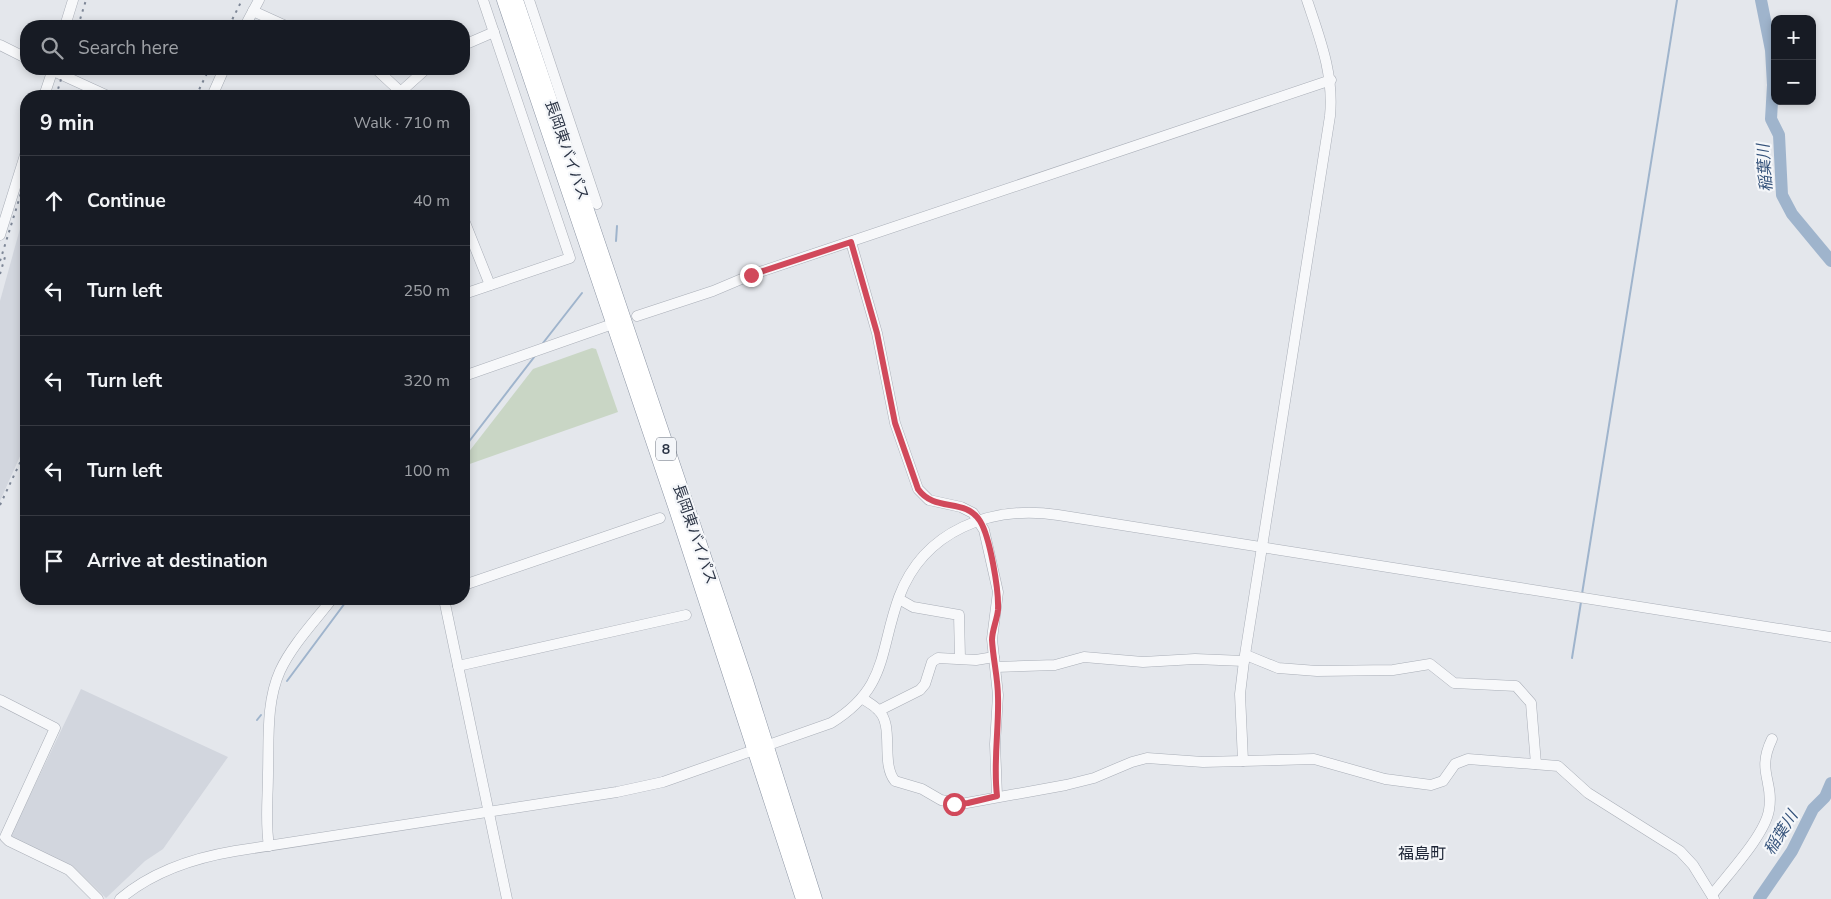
<!DOCTYPE html>
<meta charset="utf-8">
<style>
body{margin:0;font-family:"Nunito Sans","Noto Sans JP",sans-serif;background:#20242c;color:#f1f3f6}
.controls{position:absolute;right:15px;top:15px;display:grid;overflow:hidden;border-radius:10px;box-shadow:0 2px 8px #0003}
.controls button{width:45px;height:45px;display:grid;place-items:center;padding:0;border:0;border-bottom:1px solid #363941;background:#171b24;color:#f1f3f6;font:25px sans-serif}
.stop{position:absolute;width:15px;height:15px;margin:-11px;border:4px solid #d1495b;border-radius:50%;background:#fff}
.stop.end{background:#d1495b;border-color:#fff;box-shadow:0 1px 5px #0008}
.list{margin:0;padding:0;list-style:none}
h2{display:flex;justify-content:space-between;align-items:center;height:65px;margin:0;padding:0 20px;font-size:21px}
h2 small{font-size:16px;font-weight:400;color:#9ea1a6}
.list li{display:grid;grid-template-columns:32px 1fr auto;gap:15px;align-items:center;box-sizing:border-box;height:90px;padding:0 20px;border-top:1px solid #363941}
.list b{display:block;font-size:19px;white-space:nowrap}
.list em{font-size:16px;font-style:normal;color:#9ea1a6}
.icon{flex:none;width:28px;height:28px;fill:none;stroke:currentColor;stroke-width:2;stroke-linecap:round;stroke-linejoin:round}
.map{position:relative;flex:none;width:1831px;height:899px;overflow:hidden}
.search{position:absolute;background:#171b24;box-shadow:0 2px 8px #0003;left:20px;top:20px;width:450px;height:55px;display:flex;align-items:center;gap:12px;box-sizing:border-box;padding:0 18px;border-radius:20px;color:#9ea1a6;font-size:19px}
.panel{position:absolute;background:#171b24;box-shadow:0 2px 8px #0003;left:20px;top:90px;width:450px;height:515px;border-radius:20px}
.map>svg:first-child{display:block}
</style>
<div class="map">
<svg width="1831" height="899" viewBox="0 0 1831 899">
<rect width="100%" height="100%" fill="#e4e7ec"/>
<!-- built -->
<g fill="#d2d6de">
<path d="M26,207V443L0,501V301Z"/>
<path d="M81,689L228,757L163,849L145,861L106,898L73,866L10,837Z"/>
</g>
<!-- green -->
<path fill="#c9d6c5" d="M592,348L596,349L618,412L464,466V458L533,369Z"/>
<g fill="none" stroke-linecap="round" stroke-linejoin="round">
<!-- stream -->
<g stroke="#9fb4cc" stroke-width="2">
<path d="M616,241L617,226"/>
<path d="M543,343L582,293"/>
<path d="M464,448L535,356"/>
<path d="M1582,594L1677,0"/>
<path d="M1572,658L1581,602"/>
<path d="M287,681L348,599"/>
<path d="M257,720L261,715"/>
</g>
<!-- river -->
<g stroke="#9fb4cc" stroke-width="12">
<path d="M1761,0L1771,50L1773,85L1771,119L1779,135L1782,195L1792,214L1831,261"/>
<path d="M1759,899L1792,851L1813,809L1825,797L1831,783"/>
</g>
<!-- minor casing -->
<g stroke="#a9aeb7" stroke-width="11">
<g id="minor">
<path d="M529,0L597,204"/>
<path d="M253,11L286,26"/>
<path d="M65,26L73,0"/>
<path d="M245,26L259,0"/>
<path d="M0,45L26,58"/>
<path d="M464,45L494,32"/>
<path d="M49,69L108,96"/>
<path d="M376,69L404,95"/>
<path d="M44,96L53,69"/>
<path d="M212,96L224,69"/>
<path d="M396,96L426,69"/>
<path d="M464,220L490,285"/>
<path d="M0,235L26,152"/>
<path d="M851,242L877,333L895,423L918,489L929,500L961,507L973,513L984,530L998,592L992,639L998,695L995,744L997,796"/>
<path d="M464,294L570,258L483,0"/>
<path d="M637,316L713,291L751,275L1331,80"/>
<path d="M464,376L607,326"/>
<path d="M464,585L660,518"/>
<path d="M444,599L507,899"/>
<path d="M899,599L913,607L959,615L960,658"/>
<path d="M1246,655L1278,668L1317,671L1393,670L1430,664L1454,683L1516,686L1531,703L1536,764"/>
<path d="M458,666L686,615"/>
<path d="M996,667L1055,665L1084,657L1143,662L1195,659L1244,661"/>
<path d="M862,698C867,702 874,705 878,710C895,725 880,763 895,781L922,789L941,800L961,804L1066,785L1094,778L1132,762L1147,758L1203,762L1314,759L1385,779L1431,785L1443,781L1455,764L1468,759L1558,766L1588,793L1680,851L1693,865L1714,899"/>
<path d="M0,700L55,728L5,837L9,841L69,870L98,899"/>
<path d="M880,710L920,690L925,684L932,662L938,658L976,660L994,657"/>
<path d="M1243,761L1240,694L1244,661L1330,116C1334,74 1320,39 1307,0"/>
<path d="M269,846C265,822 268,798 268,773C269,739 266,702 280,671C292,645 315,621 332,599"/>
<path d="M1712,895C1728,874 1765,835 1769,810C1774,780 1756,772 1772,739"/>
<path d="M120,899C153,871 193,858 235,851L617,792L663,782L831,723C888,688 879,652 899,597C924,530 991,505 1058,515L1831,637"/>
</g>
</g>
<!-- highway casing -->
<g stroke="#8b94a3" stroke-width="15">
<g id="highway">
<path d="M504,0L677,512L803,899"/>
<path d="M516,0L746,681L815,899"/>
</g>
</g>
<!-- minor -->
<use href="#minor" stroke="#f7f8fa" stroke-width="10"/>
<!-- highway -->
<use href="#highway" stroke="#fff" stroke-width="14"/>
<!-- rail -->
<g stroke="#7d8696" stroke-width="2" stroke-dasharray="2.5 5" stroke-linecap="butt">
<path d="M78,26L86,0"/>
<path d="M229,26L242,0"/>
<path d="M56,96L64,69"/>
<path d="M196,96L209,69"/>
<path d="M0,261L26,177"/>
<path d="M0,274L5,257"/>
<path d="M0,505L26,450"/>
</g>
</g>
<g fill="none" stroke-linecap="round" stroke-linejoin="round">
<!-- route -->
<path stroke="#d1495b" stroke-width="6" d="M751,275L851,242L877,333L895,423L918,489C935,513 965,497 980,521C990,537 999,590 998,610C997,620 992,630 992,640C993,659 998,678 998,697C999,730 993,762 997,796L968,803L954,804"/>
</g>
<g text-anchor="middle" dominant-baseline="central" stroke-width="4.5" stroke-linejoin="round" paint-order="stroke">
<!-- shield labels -->
<rect fill="#f4f6f9" stroke="#676e7b" stroke-width="1" x="656" y="437.5" width="20" height="23" rx="4"/>
<g font-size="14" font-weight="bold" fill="#2b3445">
<text x="666" y="449">8</text>
</g>
<!-- street labels -->
<g font-size="15" fill="#2b3445" stroke="#f4f6f9">
<text transform="translate(567 150) rotate(71)">長岡東バイパス</text>
<text transform="translate(695 534) rotate(71)">長岡東バイパス</text>
</g>
<!-- water labels -->
<g font-size="16" font-style="italic" fill="#34527a" stroke="#f4f6f9">
<text transform="translate(1765 168) rotate(-94)">稲葉川</text>
<text transform="translate(1781 833) rotate(-58)">稲葉川</text>
</g>
<!-- neighbourhood labels -->
<g font-size="16" fill="#1d2536" stroke="#f4f6f9">
<text x="1422" y="854">福島町</text>
</g>
</g>
</svg>
<div class="controls">
<button>+</button>
<button>−</button>
</div>
<div class="stop" style="left:954px;top:804px"></div>
<div class="stop end" style="left:751px;top:275px"></div>
<div class="search"><svg class="icon" aria-label="search" viewBox="0 0 24 24"><circle cx="10" cy="10" r="6"/><path d="M15 15l6 6"/></svg>Search here</div>
<section class="panel">
<h2>9 min<small>Walk · 710 m</small></h2>
<ul class="list">
<li><svg class="icon" aria-label="ahead" viewBox="0 0 24 24"><path d="M12 20V5M6 11l6-6 6 6"/></svg><div><b>Continue</b></div><em>40 m</em></li>
<li><svg class="icon" aria-label="left" viewBox="0 0 24 24"><path d="M17 20v-9H6M10 6l-5 5 5 5"/></svg><div><b>Turn left</b></div><em>250 m</em></li>
<li><svg class="icon" aria-label="left" viewBox="0 0 24 24"><path d="M17 20v-9H6M10 6l-5 5 5 5"/></svg><div><b>Turn left</b></div><em>320 m</em></li>
<li><svg class="icon" aria-label="left" viewBox="0 0 24 24"><path d="M17 20v-9H6M10 6l-5 5 5 5"/></svg><div><b>Turn left</b></div><em>100 m</em></li>
<li><svg class="icon" aria-label="arrive" viewBox="0 0 24 24"><path d="M6 21V4h12l-3 4 3 4H6"/></svg><div><b>Arrive at destination</b></div></li>
</ul>
</section>
</div>
